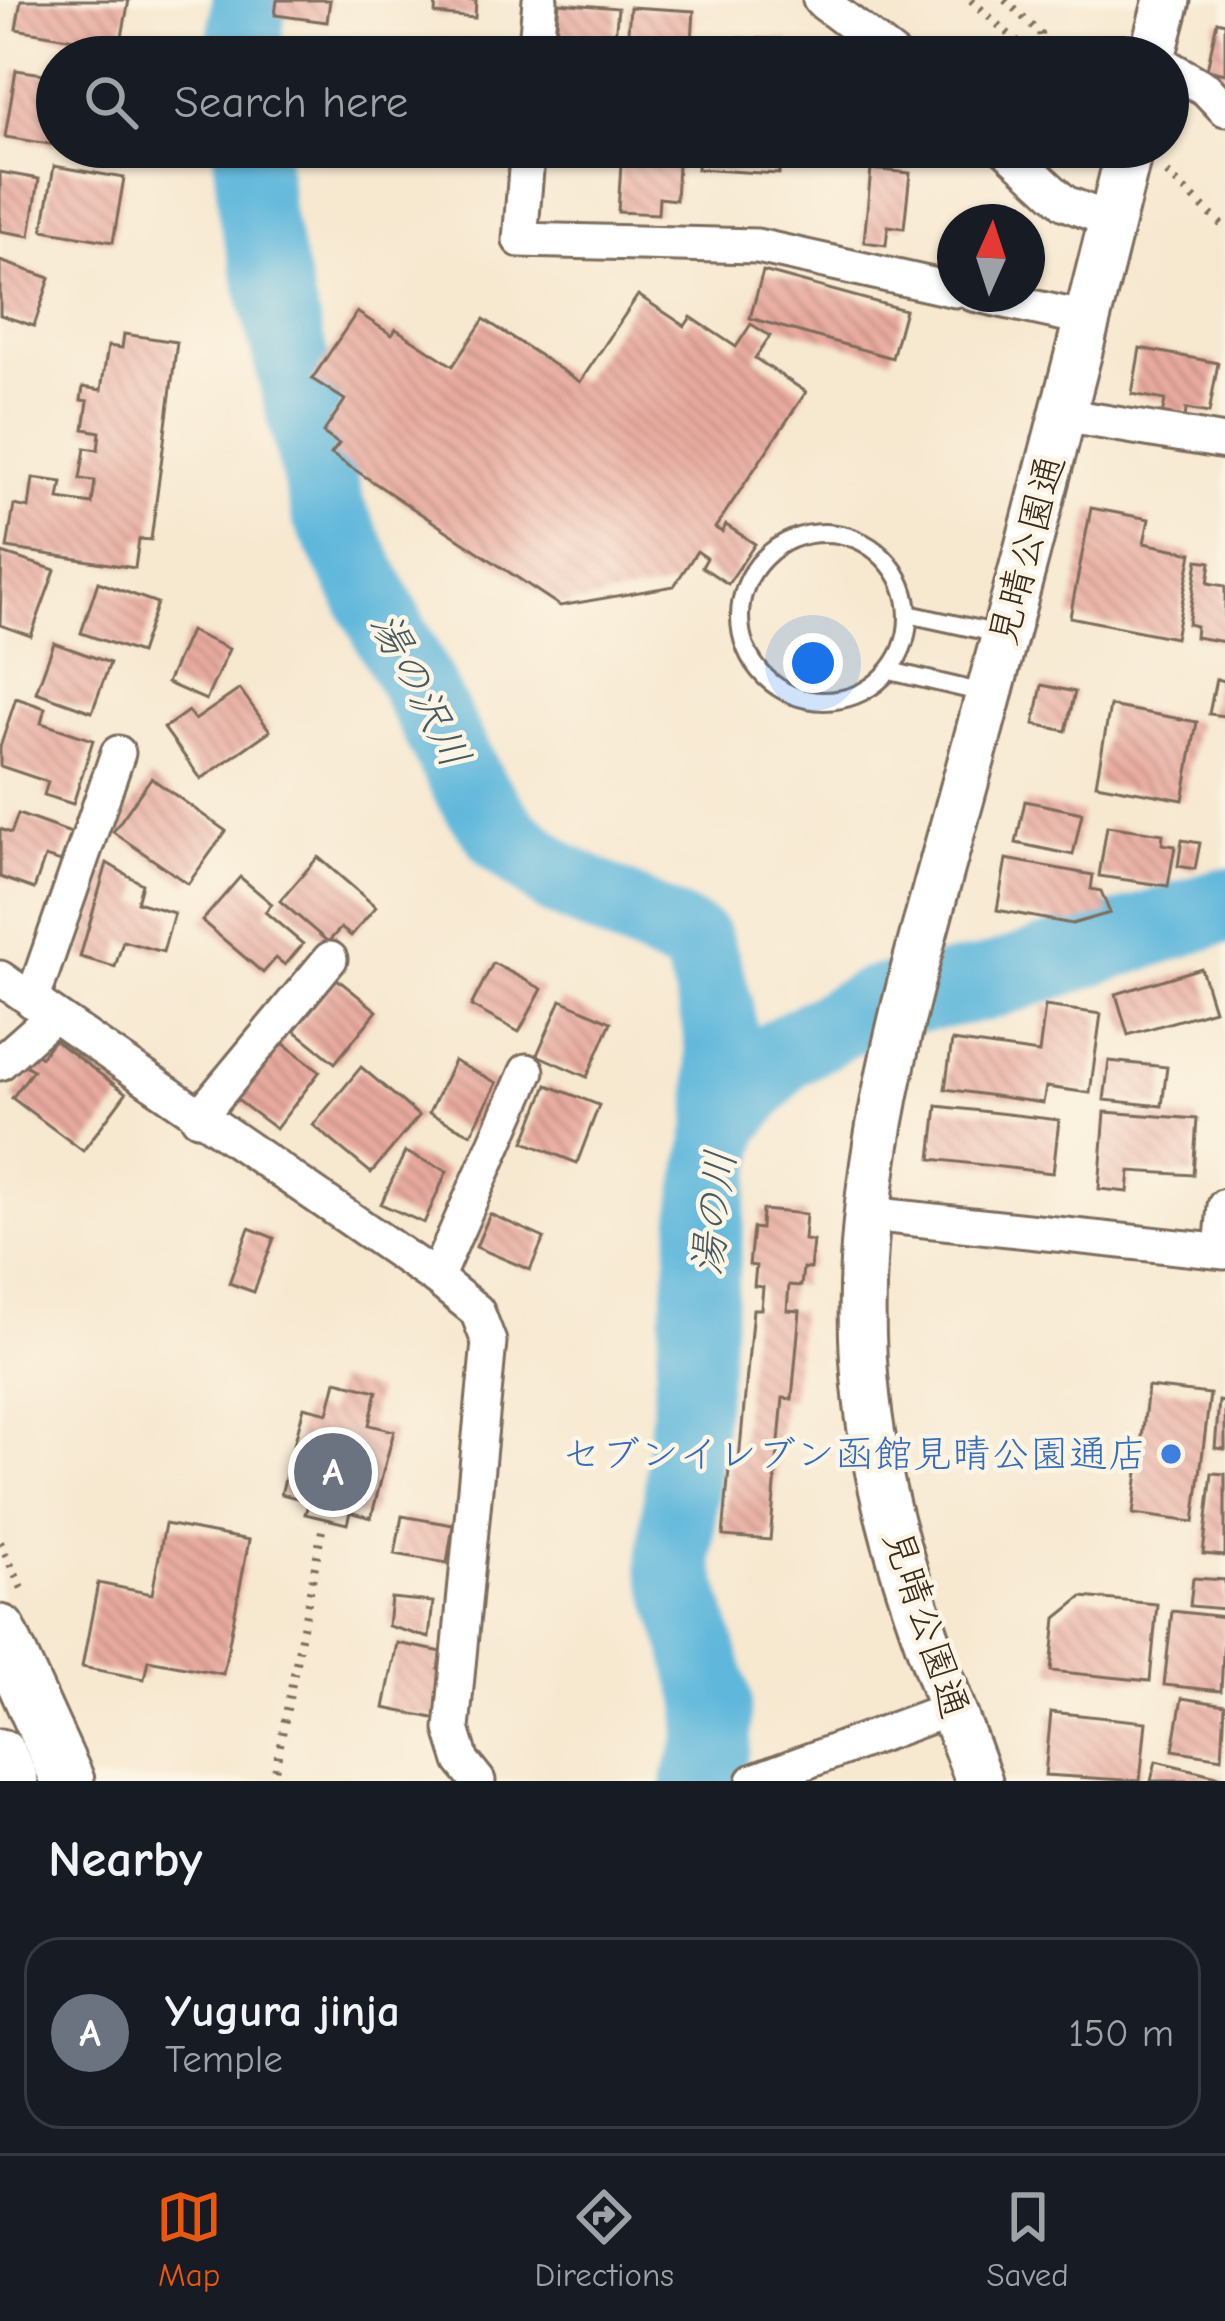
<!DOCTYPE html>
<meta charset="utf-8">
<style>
body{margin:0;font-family:"Comic Neue","Klee One",sans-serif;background:#20242c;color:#f1f3f6}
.compass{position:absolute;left:937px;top:204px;width:108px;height:108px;border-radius:50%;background:#171b24;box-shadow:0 3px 9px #0004;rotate:3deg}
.you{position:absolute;left:813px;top:663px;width:42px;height:42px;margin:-30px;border:9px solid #fff;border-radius:50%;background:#1a73e8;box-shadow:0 0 0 18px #1a73e833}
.badge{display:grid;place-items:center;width:78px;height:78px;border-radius:50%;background:#ea580c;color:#fff;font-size:39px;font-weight:700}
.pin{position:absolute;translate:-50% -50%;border:6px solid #fff;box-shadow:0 3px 12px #0006}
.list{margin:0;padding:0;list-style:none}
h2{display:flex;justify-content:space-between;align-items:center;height:156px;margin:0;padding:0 48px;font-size:51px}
h2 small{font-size:39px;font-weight:400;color:#9ea1a6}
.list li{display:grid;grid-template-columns:78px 1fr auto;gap:36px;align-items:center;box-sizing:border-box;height:192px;margin:0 24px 24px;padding:0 24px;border:3px solid #363941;border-radius:36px}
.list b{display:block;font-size:45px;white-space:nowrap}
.list p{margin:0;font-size:39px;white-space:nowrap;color:#9ea1a6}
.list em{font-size:39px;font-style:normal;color:#9ea1a6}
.icon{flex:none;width:66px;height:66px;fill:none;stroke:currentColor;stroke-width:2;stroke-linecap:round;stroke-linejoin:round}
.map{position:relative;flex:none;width:1225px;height:1781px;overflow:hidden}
.search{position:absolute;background:#171b24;box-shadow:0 3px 9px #0004;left:36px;right:36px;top:36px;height:132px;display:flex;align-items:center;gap:30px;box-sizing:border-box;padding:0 42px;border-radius:66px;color:#9ea1a6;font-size:45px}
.sheet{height:372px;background:#171b24}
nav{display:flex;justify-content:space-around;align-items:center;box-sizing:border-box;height:168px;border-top:3px solid #363941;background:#171b24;font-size:33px;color:#9ea1a6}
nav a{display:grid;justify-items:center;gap:6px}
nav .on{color:#ea580c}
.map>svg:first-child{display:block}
</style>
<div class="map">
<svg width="1225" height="1781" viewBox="0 0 1225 1781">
<defs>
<pattern id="building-back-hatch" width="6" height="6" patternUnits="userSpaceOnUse" patternTransform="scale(3)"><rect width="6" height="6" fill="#e9aa9f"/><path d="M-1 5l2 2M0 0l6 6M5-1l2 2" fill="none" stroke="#be8b81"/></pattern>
</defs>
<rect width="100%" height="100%" fill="#fcf5e5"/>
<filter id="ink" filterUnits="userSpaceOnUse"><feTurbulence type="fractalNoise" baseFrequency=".00833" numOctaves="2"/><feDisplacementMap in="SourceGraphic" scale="24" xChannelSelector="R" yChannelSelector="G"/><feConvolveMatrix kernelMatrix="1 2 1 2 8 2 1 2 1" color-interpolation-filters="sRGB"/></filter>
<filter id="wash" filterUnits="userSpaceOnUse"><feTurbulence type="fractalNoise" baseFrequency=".004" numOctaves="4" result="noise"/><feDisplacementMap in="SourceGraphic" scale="48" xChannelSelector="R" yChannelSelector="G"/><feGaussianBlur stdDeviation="2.7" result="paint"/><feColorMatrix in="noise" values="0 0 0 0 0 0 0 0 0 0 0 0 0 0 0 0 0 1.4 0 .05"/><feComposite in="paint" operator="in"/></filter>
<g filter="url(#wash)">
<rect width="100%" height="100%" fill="#f7e8d0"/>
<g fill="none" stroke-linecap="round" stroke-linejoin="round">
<!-- river -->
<g stroke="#5eb7db" stroke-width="75">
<path d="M243,57L249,0"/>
<path d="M250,147L256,216L328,511L472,792L505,837L556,878L695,943C721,1004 726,1057 724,1123"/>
<path d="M699,1781L713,1744L714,1701L674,1564L709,1202L724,1123L782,1054L875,1003L984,984L1225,905"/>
</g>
</g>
<g id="blocks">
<!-- building -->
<g fill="url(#building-back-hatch)">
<path d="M21,0H129L120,47L16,29Z"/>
<path d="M277,0H330L327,22L275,15Z"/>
<path d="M436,0H476L475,18L435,14Z"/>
<path d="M559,3L618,8L613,57L554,55Z"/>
<path d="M630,7L694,11L691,57H626Z"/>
<path d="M1217,21L1225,23V74L1207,70Z"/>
<path d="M715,37L789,40V57H714Z"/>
<rect x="465" y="51" width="45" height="6"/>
<path d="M16,70L57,76L56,145L5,137Z"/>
<path d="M622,147H679L676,200L659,198L658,214L618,212Z"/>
<path d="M698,147H780L779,174L697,169Z"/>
<path d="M54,166L124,178L113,242L43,230Z"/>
<path d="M871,169L910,173L904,228L888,226L886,245L864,242Z"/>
<path d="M0,172L39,179L30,236L0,231Z"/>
<path d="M0,261L50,278L34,326L0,315Z"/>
<path d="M763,271L905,310L892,358L750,318Z"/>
<path d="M638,295L685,326L691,317L736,347L751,324L770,336L755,358L806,392L715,528L722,532L726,525L755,544L728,584L702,567L707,558L697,551L674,586L560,606L331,454L339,444L323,433L345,400L312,379L357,312L392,335L396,329L453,366L484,319L580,382Z"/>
<path d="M124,334L177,342L151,540L139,539L135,568L7,548L14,505L29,508L33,478L62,482L59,499L92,504L95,481L80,479L85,448L98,450L100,432L84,429L88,401L81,400L83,387L101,390L108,346L122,348Z"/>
<path d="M1140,348L1218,363L1209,413L1186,409L1185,420L1162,416L1165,400L1132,394Z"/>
<path d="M1091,508L1149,519L1144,543L1192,553L1175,638L1070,617Z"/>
<path d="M2,553L55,570L31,636L0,625Z"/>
<path d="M1198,560L1211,562L1208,583L1225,586V642L1195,637L1196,626L1188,624Z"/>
<path d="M98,582L157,603L140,653L81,633Z"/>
<path d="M190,631L229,649L206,700L167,683Z"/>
<path d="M54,643L110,663L92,712L36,692Z"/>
<path d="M1216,679L1225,681V716L1209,714Z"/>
<path d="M1042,685L1075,692L1066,731L1034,724Z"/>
<path d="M240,689L270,731L201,779L164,728L188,711L195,720Z"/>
<path d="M16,698L45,708L41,723L93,740L73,804L44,795L48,782L0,766V747Z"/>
<path d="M1110,706L1197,722L1183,800L1096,784Z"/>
<path d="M151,778L226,831L188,884L113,832Z"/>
<path d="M1025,801L1082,813L1073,855L1016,843Z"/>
<path d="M18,814L71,833L61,862L45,857L34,889L0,877V829L11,833Z"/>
<path d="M1107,826L1163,834L1162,844L1175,846L1168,886L1099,876Z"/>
<path d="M1182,840L1200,843L1195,869L1178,866Z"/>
<path d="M318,857L376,907L351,936L341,928L328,942L280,901Z"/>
<path d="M1006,859L1093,875L1091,889L1101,891L1110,913L1072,924L997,910Z"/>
<path d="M107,863L142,884L137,902L174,913L163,952L123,941L115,967L80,957Z"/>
<path d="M240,877L272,904L265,912L303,944L285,965L276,958L263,973L202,921Z"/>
<path d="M493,963L542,989L519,1032L471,1006Z"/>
<path d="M1201,968L1214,1010L1128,1035L1116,994Z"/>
<path d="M337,979L377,1011L335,1063L294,1030Z"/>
<path d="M561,1000L611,1022L587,1077L537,1055Z"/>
<path d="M1045,1006L1101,1014L1090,1093L1046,1087L1043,1103L945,1089L952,1041L1039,1053Z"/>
<path d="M54,1040L126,1093L83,1151L12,1098L33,1070L25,1065L35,1052L41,1057Z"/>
<path d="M280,1041L320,1071L276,1129L236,1099Z"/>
<path d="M454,1061L497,1083L471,1134L429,1113Z"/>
<path d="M1109,1061L1167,1067L1162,1106L1104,1100Z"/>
<path d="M361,1067L419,1116L371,1173L313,1125Z"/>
<path d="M547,1085L599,1105L577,1163L524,1142Z"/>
<path d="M937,1106L1059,1120L1053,1173L931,1159Z"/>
<path d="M1105,1112L1197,1119L1193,1175L1130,1171L1128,1192L1099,1189Z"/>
<path d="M405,1152L447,1171L424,1223L381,1204Z"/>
<path d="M762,1210L806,1214L804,1240L813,1241L810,1269L803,1268L801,1286L789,1285L787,1310L800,1311L792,1399L783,1398L770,1540L723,1536L730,1458L739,1460L753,1309H761L763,1287L754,1286L756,1266L749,1265L753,1228L761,1229Z"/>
<path d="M490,1214L544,1238L530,1270L476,1247Z"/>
<path d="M249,1228L274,1238L254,1292L229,1283Z"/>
<path d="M336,1381L377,1391L369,1425L394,1431L371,1518L350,1512L347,1524L305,1514L309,1501L281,1494L304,1407L328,1413Z"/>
<path d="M1148,1387L1210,1394L1194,1522L1133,1514Z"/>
<path d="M1219,1401L1225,1402V1449L1215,1448Z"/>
<path d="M1212,1473L1225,1474V1556L1203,1554Z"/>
<path d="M402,1516L453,1525L447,1563L395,1554Z"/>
<path d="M165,1524L249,1540L223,1674L148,1660L144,1679L82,1667L98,1583L152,1594Z"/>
<path d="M1193,1578L1225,1580V1609L1190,1606Z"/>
<path d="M1082,1597L1157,1604L1150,1681L1051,1671L1056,1618Z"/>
<path d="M391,1598L433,1602L429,1638L388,1626Z"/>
<path d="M1172,1611L1225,1617L1221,1691L1164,1685Z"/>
<path d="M397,1643L442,1652L438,1669L447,1671L438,1719L384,1708Z"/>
<path d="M1182,1698L1225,1705L1222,1758L1173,1750Z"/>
<path d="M1051,1712L1146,1722L1140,1781L1045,1775Z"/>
<path d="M1156,1761L1225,1778V1781H1151Z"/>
</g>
</g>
</g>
<g filter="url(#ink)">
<use href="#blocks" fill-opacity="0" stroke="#7d6c5c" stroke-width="3"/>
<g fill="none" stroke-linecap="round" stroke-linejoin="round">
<!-- lane casing -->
<g stroke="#7d6c5c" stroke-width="22">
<g id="lane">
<circle cx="824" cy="617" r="84"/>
<path d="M908,614L1004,635"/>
<path d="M890,671L988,694"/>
</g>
</g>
<!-- street casing -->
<g stroke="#7d6c5c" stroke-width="39">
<g id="street">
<path d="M820,0L895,57"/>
<path d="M535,57L540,0"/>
<path d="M1168,67L1206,89L1225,109"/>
<path d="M528,147L520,240L757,246L955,290"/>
<path d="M1004,147L1065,203L1112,221"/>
<path d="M973,294L1087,319"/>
<path d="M1062,415L1225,442"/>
<path d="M0,978L436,1278L527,1071"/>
<path d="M32,1001L118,753"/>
<path d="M0,1063L53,1016"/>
<path d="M198,1118L330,959"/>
<path d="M869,1214L1225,1252"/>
<path d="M1221,1251L1225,1206"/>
<path d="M436,1278L477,1311L489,1342L452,1729L462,1761L478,1781"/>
<path d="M754,1781L952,1708"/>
</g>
</g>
<!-- secondary casing -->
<g stroke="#7d6c5c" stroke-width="51">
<g id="secondary">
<path d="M1152,57L1167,0"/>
<path d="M979,1781C933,1657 882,1533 867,1400C842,1184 916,967 971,761C1026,557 1080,352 1130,147"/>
</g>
</g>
<!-- primary casing -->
<g stroke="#7d6c5c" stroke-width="57">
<g id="primary">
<path d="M0,1631L68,1781"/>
<path d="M0,1755L12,1781"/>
</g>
</g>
<!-- path -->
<g stroke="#7d6c5c" stroke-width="8" stroke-dasharray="3 9" stroke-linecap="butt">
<path d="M971,0L1027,51L1046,57"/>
<path d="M1005,0L1040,33L1044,54"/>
<path d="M1167,173L1225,228"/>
<path d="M0,1542L25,1595"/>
<path d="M273,1781L322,1530"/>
</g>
<!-- lane -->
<use href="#lane" stroke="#fff" stroke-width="16"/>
<!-- street -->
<use href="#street" stroke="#fff" stroke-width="33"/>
<!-- secondary -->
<use href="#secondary" stroke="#fff" stroke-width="45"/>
<!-- primary -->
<use href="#primary" stroke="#fff" stroke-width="51"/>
</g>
</g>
<!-- markers -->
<circle fill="#3f7fe0" stroke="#fcf5e5" stroke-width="4.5" cx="1171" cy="1454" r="12"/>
<g text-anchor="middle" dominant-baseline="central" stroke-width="9" stroke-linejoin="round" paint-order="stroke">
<!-- street labels -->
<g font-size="39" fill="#3b2a1e" stroke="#fcf5e5">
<text transform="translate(1027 550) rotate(-75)">見晴公園通</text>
<text transform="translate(926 1624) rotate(72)">見晴公園通</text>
</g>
<!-- shop labels -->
<g font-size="39" fill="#366cbe" stroke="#fcf5e5" text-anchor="end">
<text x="1147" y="1454">セブンイレブン函館見晴公園通店</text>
</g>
<!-- water labels -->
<g font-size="42" font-style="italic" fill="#475b60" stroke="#fcf5e5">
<text transform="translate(420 690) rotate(63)">湯の沢川</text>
<text transform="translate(714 1213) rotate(-83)">湯の川</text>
</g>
</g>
</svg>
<svg class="compass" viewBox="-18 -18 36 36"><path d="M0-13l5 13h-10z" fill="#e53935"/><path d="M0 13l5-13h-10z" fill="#9ea1a6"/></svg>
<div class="you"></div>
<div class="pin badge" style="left:333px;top:1472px;background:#6b7280">A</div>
<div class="search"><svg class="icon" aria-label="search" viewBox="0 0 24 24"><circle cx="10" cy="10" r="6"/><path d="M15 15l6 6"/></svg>Search here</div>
</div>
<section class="sheet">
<h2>Nearby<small></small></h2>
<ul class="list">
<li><span class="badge" style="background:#6b7280">A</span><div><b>Yugura jinja</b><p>Temple</p></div><em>150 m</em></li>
</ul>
</section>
<nav>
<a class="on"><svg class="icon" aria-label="map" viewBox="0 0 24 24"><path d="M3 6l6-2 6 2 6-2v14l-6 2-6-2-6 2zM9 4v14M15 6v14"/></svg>Map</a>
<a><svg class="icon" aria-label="directions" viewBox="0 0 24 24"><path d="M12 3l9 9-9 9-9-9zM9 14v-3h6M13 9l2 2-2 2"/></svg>Directions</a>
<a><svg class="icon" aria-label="saved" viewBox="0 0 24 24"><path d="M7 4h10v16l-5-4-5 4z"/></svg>Saved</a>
</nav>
